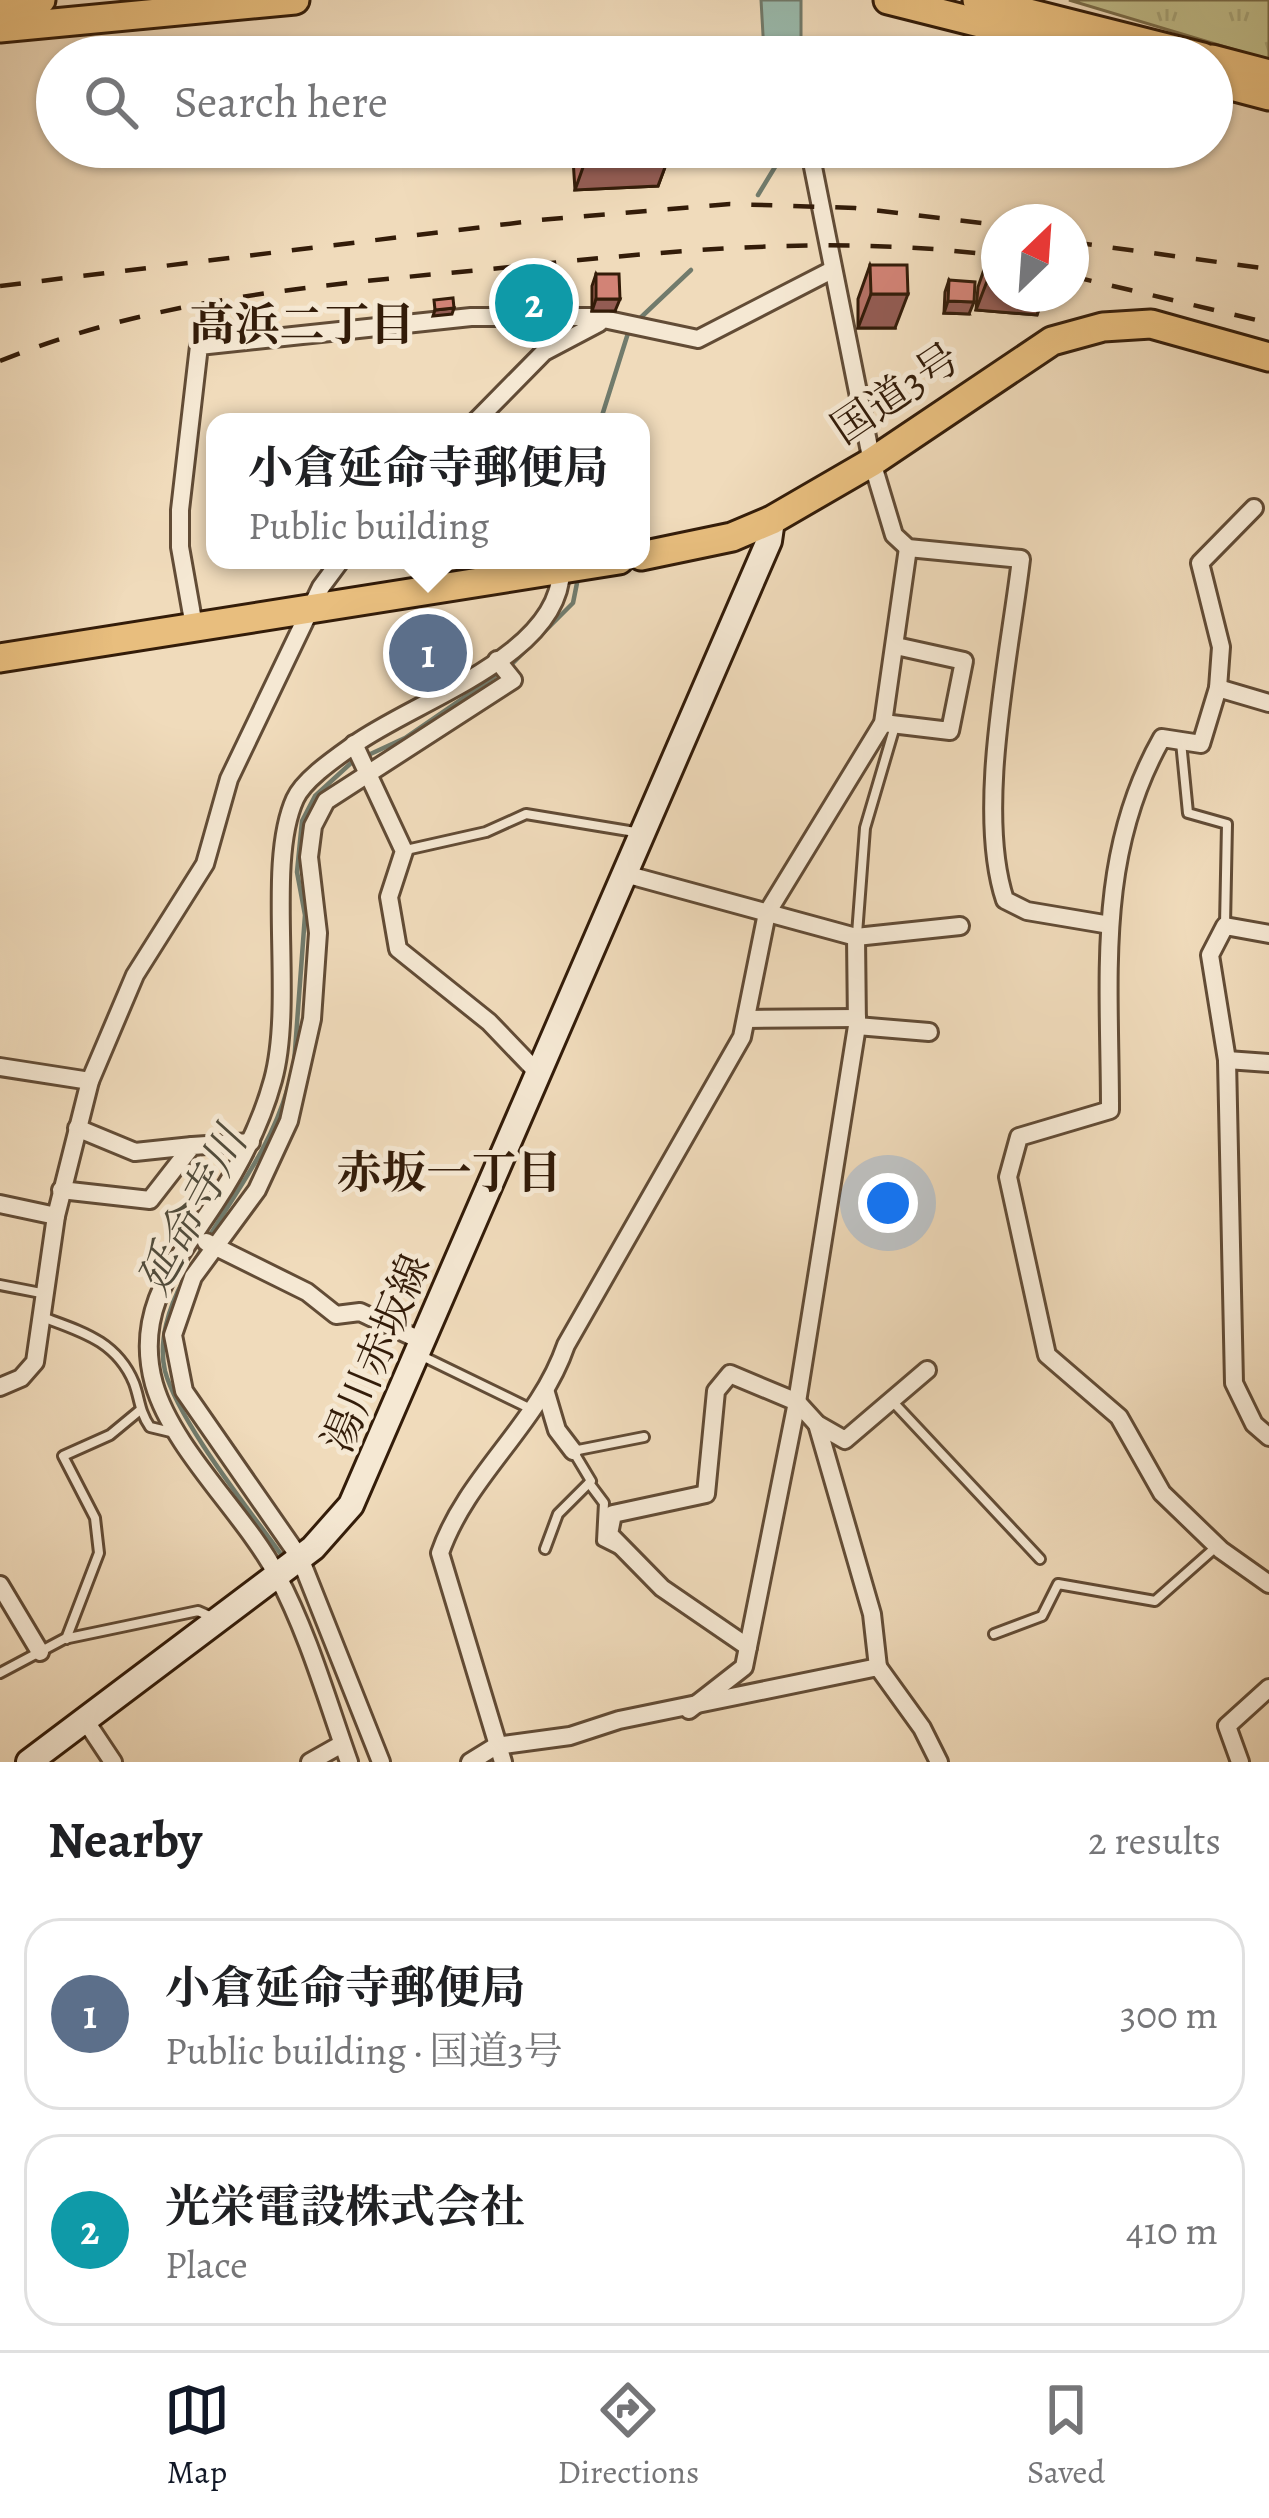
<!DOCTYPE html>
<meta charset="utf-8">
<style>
body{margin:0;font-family:Alegreya,"Noto Serif JP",serif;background:#f6f6f6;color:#202124}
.compass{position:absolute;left:981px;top:204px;width:108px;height:108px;border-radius:50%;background:#fff;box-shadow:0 3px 9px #0004;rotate:25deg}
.you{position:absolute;left:888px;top:1203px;width:42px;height:42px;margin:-30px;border:9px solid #fff;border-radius:50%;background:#1a73e8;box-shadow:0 0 0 18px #1a73e833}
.badge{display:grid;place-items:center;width:78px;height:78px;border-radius:50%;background:#111827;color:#fff;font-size:39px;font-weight:700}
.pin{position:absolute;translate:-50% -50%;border:6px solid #fff;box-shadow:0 3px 12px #0006}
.popup{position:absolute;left:206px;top:413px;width:444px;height:156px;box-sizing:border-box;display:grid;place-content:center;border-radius:24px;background:#fff;filter:drop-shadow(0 3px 9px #0005);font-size:39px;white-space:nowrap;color:#757577}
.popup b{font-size:45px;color:#202124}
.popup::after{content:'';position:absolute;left:50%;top:100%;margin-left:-24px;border:24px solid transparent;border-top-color:#fff}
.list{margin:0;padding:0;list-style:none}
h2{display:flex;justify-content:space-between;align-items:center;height:156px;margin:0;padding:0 48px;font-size:51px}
h2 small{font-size:39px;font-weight:400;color:#757577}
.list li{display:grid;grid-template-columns:78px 1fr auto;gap:36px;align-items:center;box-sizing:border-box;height:192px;margin:0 24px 24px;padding:0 24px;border:3px solid #e0e0e0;border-radius:36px}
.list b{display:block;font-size:45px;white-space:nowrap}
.list p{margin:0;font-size:39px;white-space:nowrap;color:#757577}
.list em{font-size:39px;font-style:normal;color:#757577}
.icon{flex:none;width:66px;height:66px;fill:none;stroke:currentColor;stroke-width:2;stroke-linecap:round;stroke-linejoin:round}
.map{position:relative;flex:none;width:1269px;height:1762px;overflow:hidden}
.search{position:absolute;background:#fff;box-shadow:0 3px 9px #0004;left:36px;right:36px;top:36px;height:132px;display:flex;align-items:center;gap:30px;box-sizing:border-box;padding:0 42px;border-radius:66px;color:#757577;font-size:45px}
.sheet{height:588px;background:#fff}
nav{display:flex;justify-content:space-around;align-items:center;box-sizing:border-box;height:168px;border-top:3px solid #e0e0e0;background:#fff;font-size:33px;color:#757577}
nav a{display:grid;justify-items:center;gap:6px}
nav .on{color:#111827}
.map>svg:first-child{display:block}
</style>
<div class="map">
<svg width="1269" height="1762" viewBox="0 0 1269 1762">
<defs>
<pattern id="park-tufts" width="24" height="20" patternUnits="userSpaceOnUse" patternTransform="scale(3)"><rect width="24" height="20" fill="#c1be8b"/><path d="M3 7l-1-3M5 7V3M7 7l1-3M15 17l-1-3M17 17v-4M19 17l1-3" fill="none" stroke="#a6a377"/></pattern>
</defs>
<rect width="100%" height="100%" fill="#f0dbbb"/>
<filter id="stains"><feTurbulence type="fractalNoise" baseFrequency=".00167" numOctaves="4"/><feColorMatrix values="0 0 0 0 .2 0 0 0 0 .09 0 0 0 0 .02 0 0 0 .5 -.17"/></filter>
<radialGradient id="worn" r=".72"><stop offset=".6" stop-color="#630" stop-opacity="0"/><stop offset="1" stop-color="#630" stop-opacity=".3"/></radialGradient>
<!-- park -->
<path fill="url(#park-tufts)" stroke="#7a6d4a" stroke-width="3" d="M1069,0H1269V60Z"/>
<!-- water -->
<path fill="#9abbae" stroke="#717b6c" stroke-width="3" d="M761,0H801V39L794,57L764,52Z"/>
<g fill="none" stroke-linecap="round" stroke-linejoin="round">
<!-- stream -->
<g stroke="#717b6c" stroke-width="4.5">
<path d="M758,195L775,167L778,147"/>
<path d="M636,322L691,270"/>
<path d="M600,422L629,330"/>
<path d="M510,666L573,603L578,578"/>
<path d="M294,1064L305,915L297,872L302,821L315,796L351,763L405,738L501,672"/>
<path d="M192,1266C225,1205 269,1155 288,1087"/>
<path d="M183,1281C169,1307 158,1341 165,1371C179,1423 252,1513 285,1560"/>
</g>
<!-- service casing -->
<g stroke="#624c36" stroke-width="14">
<g id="service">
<path d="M1181,742L1188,813L1227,824L1225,925"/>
<path d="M406,850L486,832L526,814L635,832"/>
<path d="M857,934L865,828L895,726"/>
<path d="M0,1285L41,1293"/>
<path d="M45,1318C83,1332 117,1342 134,1383C140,1399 139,1411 150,1427L175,1433"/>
<path d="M420,1355L531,1409"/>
<path d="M893,1402L1040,1559"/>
<path d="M589,1483L604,1503L602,1541L618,1549"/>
<path d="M545,1549L558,1514L591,1481L573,1451L644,1437"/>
<path d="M994,1634L1042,1616L1058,1584L1155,1601L1216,1547"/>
<path d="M66,1639L99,1553L95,1518L63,1456L110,1435L139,1411"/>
<path d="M0,1673L64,1639L198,1611L214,1618"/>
</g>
</g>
<!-- minor casing -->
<g stroke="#624c36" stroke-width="22">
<g id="minor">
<path d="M809,147L872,462L894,535L908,548L1021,559C1010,654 975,810 1005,900L1027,911L1110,925"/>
<path d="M140,150L165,147"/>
<path d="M475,422L544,352L599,323"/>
<path d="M194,626L180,547V510L199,346L471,317H594L698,339L832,270"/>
<path d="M1218,688L1221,647L1200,563L1254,508"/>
<path d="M1269,703L1218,688L1201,744L1162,738C1095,856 1110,978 1110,1110L1019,1137L1008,1177L1047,1355L1119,1417L1162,1493L1221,1550L1269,1584"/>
<path d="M883,723L950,731L964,661L896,646"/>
<path d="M354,744L404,851L389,897L398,949L489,1022L537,1072"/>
<path d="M625,874L856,937L960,926"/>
<path d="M1269,934L1225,926L1210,955L1227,1060L1234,1383L1254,1424L1269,1437"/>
<path d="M746,1019L857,1018"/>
<path d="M857,1026L929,1032"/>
<path d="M1227,1060L1269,1063"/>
<path d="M0,1067L90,1081"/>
<path d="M77,1128L135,1152L192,1146"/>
<path d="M61,1190L150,1200L192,1146L251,1142"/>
<path d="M0,1204L56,1216"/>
<path d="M206,1242L307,1292L336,1315L360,1312L424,1342"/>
<path d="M0,1387L21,1378L35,1362L56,1216L90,1081L135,975L205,864L229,779L321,587L341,560"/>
<path d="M546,1393L557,1430L573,1451"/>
<path d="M817,1424L872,1614L878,1667"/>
<path d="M0,1585L40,1652"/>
<path d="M748,1647L662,1588L609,1534L613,1514L706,1494L716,1391L730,1374L797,1402L817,1424L845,1440L927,1370"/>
<path d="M689,1710L744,1667L797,1402L857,1026L856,937"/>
<path d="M85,1720L113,1762"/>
<path d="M310,1762L342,1744"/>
<path d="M349,1762C327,1700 308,1633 277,1575C245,1514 173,1450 154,1384C133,1308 178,1260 215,1203C240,1165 261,1124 273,1080C295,999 265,865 295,799C304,779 337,757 355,744C417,700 559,656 561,571"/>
<path d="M381,1762L300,1558L184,1391L173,1335L193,1277L257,1190L289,1121L312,1019L318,933L309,857L313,826L326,801L513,680L497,660"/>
<path d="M470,1762L496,1746L570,1736L619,1720L878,1667L922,1728L939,1762"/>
<path d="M503,1762L440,1553C467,1475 539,1424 566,1345L742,1037L767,913L883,723L908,548"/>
<path d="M1240,1762L1227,1726L1269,1688"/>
</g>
</g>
<!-- secondary casing -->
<g stroke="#331c09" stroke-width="30">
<path id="secondary" d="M29,1762L313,1548L351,1505L769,541L772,520"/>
</g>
<!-- trunk casing -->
<g stroke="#331c09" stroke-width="33">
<g id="trunk">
<path d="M888,0L1115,57"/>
<path d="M977,0L1203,57"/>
<path d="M0,4L41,0"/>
<path d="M0,28L295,0"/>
<path d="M1212,59L1269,74"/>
<path d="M1212,81L1269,96"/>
<path d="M641,556L732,537L772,520L872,462L1052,341L1103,327L1151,324L1269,357"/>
<path d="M0,658L619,560"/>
</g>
</g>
<!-- service -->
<use href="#service" stroke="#f5e8d3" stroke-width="8"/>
<!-- minor -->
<use href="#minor" stroke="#f5e8d3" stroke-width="16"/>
<!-- secondary -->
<use href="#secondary" stroke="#f5e8d3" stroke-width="24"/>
<!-- trunk -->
<use href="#trunk" stroke="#e8be7e" stroke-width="27"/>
<!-- rail -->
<g stroke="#331c09" stroke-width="4.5" stroke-dasharray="21 21" stroke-linecap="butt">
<path d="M1071,242L1269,269"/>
<path d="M1071,276L1269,323"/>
<path d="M0,286L540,220L730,204L855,208L999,225"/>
<path d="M0,361C157,297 323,285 490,269C660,252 829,233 999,256"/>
</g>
</g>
<!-- wall -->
<g fill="#b57165" stroke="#331c09" stroke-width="3">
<path d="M577,147H671V151L658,186L575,190L573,159Z"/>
<path d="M990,252L999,294H1044L1037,315L976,310L978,287Z"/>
<path d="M870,265L895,328H858V299Z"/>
<path d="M596,274L615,311H592V286Z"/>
<path d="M949,280L969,314L944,313L945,292Z"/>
<path d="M527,283L546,310L525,313L523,295Z"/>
</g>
<!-- shaded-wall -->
<g fill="#935c53" stroke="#331c09" stroke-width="3">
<path d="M671,151L658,186L575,190L587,156Z"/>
<path d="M989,276L999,277V294H1044L1037,315L976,310Z"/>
<path d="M871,294H908L895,328H858Z"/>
<path d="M550,299L546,310L525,313L529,301Z"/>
<path d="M596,299H620L615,311H592Z"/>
<path d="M948,301L974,302L969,314L944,313Z"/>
<path d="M454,308L452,314L433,316L435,310Z"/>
</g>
<!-- building -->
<g fill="#d28376" stroke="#331c09" stroke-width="3">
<path d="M587,147H671V151L587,156Z"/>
<path d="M990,252L999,253V277L989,276Z"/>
<path d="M870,265H907L908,294H871Z"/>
<path d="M596,274H619L620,299H596Z"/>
<path d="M548,280L550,299L529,301L527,283Z"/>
<path d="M949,280L975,282L974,302L948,301Z"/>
<path d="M453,298L454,308L435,310L434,300Z"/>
</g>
<g text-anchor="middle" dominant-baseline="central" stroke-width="10" stroke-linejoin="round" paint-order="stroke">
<!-- street labels -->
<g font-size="42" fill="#331c09" stroke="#f5e8d3">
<text transform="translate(895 393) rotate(-34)">国道3号</text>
<text transform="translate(376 1353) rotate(-67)">湯川赤坂線</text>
</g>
<!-- neighbourhood labels -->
<g font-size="45" font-weight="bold" fill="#331c09" stroke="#f5e8d3">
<text x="302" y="325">高浜二丁目</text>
<text x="449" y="1173">赤坂一丁目</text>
</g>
<!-- water labels -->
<g font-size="45" font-style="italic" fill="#524c3b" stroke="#f5e8d3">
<text transform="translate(192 1211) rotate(-62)">延命寺川</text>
</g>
</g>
<rect width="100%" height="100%" filter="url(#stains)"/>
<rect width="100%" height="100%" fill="url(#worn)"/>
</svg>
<svg class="compass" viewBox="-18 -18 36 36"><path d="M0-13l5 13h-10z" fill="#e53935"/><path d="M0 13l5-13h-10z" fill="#757577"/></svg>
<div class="you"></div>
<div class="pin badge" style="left:428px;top:653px;background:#5c6f8a">1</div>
<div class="popup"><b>小倉延命寺郵便局</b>Public building</div>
<div class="pin badge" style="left:534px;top:303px;background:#0f9aa8">2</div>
<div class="search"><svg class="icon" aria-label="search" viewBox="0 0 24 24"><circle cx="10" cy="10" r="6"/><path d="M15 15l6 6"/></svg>Search here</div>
</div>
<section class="sheet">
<h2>Nearby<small>2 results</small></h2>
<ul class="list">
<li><span class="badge" style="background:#5c6f8a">1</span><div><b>小倉延命寺郵便局</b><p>Public building · 国道3号</p></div><em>300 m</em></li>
<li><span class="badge" style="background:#0f9aa8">2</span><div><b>光栄電設株式会社</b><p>Place</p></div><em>410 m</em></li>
</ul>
</section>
<nav>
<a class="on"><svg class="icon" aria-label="map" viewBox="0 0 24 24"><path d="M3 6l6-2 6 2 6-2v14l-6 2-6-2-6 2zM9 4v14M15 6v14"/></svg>Map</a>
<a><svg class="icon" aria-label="directions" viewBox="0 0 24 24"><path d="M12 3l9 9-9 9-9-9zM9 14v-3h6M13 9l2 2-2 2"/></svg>Directions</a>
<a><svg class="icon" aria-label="saved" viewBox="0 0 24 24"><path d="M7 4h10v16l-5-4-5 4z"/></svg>Saved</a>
</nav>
